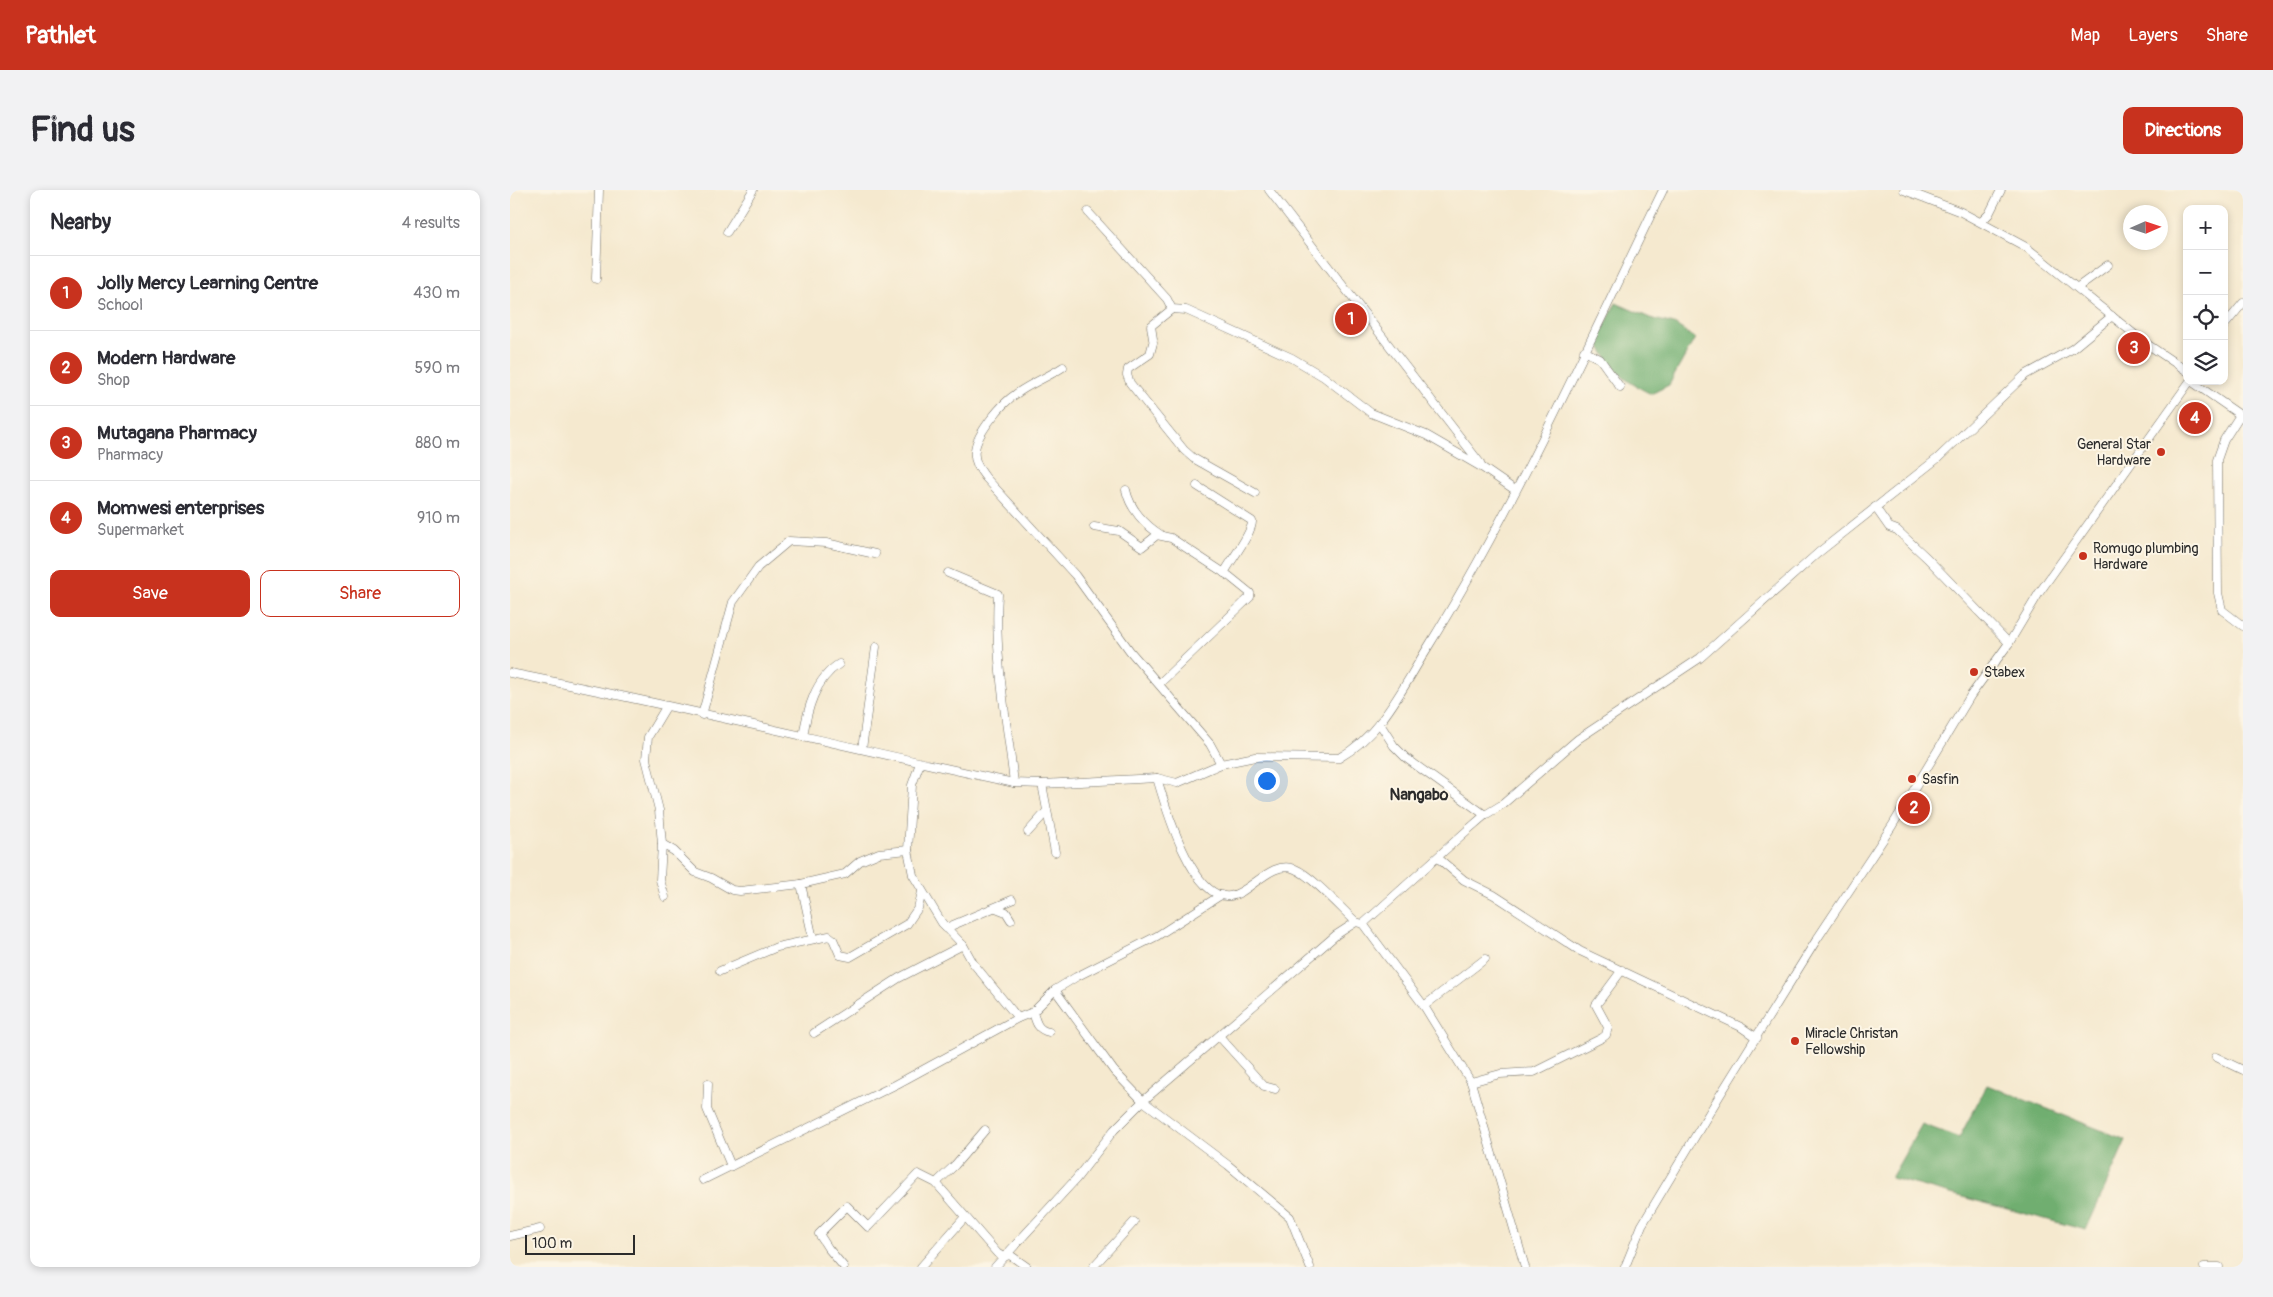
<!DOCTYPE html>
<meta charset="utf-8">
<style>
body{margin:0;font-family:Pangolin,sans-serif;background:#f2f2f3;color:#2b2b33}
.controls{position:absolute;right:15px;top:15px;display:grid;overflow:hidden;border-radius:10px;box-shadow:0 2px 8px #0003}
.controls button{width:45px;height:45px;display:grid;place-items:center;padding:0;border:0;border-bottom:1px solid #e1e1e2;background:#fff;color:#2b2b33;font:25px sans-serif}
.compass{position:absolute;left:1613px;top:15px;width:45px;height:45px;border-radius:50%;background:#fff;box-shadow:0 2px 8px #0003;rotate:87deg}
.scale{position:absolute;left:15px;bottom:12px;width:110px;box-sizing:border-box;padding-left:5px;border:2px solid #2b2b2b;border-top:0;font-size:14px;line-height:18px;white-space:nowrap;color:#2b2b2b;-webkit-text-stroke:4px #fcf5e5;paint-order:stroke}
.you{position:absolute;left:756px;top:590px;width:18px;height:18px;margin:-12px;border:4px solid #fff;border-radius:50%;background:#1a73e8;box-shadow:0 0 0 8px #1a73e833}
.badge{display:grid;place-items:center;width:32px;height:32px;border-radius:50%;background:#c8321e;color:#fff;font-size:16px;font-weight:700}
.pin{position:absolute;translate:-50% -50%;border:2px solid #fff;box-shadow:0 1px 5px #0006}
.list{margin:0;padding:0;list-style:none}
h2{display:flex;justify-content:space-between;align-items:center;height:65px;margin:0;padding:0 20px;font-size:21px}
h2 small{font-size:16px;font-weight:400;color:#7c7c81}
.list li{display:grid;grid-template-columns:32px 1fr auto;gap:15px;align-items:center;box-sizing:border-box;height:75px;padding:0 20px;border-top:1px solid #e1e1e2}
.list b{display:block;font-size:19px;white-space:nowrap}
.list p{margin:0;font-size:16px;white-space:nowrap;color:#7c7c81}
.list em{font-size:16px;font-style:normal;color:#7c7c81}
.actions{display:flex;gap:10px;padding:15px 20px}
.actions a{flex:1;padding:11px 0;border:1px solid #c8321e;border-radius:10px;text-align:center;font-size:18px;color:#c8321e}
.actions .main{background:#c8321e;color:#fff}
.icon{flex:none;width:28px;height:28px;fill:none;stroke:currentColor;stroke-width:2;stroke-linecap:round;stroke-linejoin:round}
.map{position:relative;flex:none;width:1733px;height:1077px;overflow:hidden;border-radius:10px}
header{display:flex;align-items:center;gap:30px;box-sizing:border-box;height:70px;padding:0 25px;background:#c8321e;color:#fff}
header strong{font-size:24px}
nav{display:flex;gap:28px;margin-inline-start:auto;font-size:18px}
.intro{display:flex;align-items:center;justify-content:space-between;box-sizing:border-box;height:120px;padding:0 30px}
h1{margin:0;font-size:35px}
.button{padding:12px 22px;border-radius:10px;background:#c8321e;color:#fff;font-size:18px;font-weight:700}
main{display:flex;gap:30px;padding:0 30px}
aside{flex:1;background:#fff;border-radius:10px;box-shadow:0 2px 8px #0003}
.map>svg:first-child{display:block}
</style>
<header>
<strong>Pathlet</strong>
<nav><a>Map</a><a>Layers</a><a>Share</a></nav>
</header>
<div class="intro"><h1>Find us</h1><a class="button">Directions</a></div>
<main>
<aside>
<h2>Nearby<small>4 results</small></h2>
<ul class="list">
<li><span class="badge">1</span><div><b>Jolly Mercy Learning Centre</b><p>School</p></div><em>430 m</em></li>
<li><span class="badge">2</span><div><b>Modern Hardware</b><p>Shop</p></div><em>590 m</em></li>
<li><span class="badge">3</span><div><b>Mutagana Pharmacy</b><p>Pharmacy</p></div><em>880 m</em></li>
<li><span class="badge">4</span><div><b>Momwesi enterprises</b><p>Supermarket</p></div><em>910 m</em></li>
</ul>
<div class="actions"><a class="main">Save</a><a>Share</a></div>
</aside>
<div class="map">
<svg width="1733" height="1077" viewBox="0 0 1733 1077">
<rect width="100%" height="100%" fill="#fcf5e5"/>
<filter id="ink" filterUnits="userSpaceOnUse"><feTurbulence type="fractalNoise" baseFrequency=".02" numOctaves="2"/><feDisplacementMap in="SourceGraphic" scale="10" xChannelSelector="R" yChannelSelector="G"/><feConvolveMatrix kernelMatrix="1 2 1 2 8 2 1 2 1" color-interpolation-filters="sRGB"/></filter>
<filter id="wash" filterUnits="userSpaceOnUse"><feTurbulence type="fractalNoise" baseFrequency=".0096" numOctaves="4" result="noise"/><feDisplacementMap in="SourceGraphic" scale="20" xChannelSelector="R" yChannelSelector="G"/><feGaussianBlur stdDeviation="1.12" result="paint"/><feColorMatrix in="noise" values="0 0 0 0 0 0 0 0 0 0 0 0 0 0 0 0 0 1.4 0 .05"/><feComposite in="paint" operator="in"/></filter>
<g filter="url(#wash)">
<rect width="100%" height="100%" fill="#f5e9cf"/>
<!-- forest -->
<g fill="#6fae6f" stroke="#4d6c4d">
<path d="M1106,113L1140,128L1164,134L1185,148L1159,195L1141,204C1110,188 1104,182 1087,151Z"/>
<path d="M1477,895L1616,950L1576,1040L1381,988L1412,934L1449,948Z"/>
</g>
</g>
<g filter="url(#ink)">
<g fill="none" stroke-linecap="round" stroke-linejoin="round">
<!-- minor casing -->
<g stroke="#726e64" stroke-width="9">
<g id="minor">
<path d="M759,0L970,273"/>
<path d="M1394,0L1451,22L1516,57L1634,152L1677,181"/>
<path d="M578,22L657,109L662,119L676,120L782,168L814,187L861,223L916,245L973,278L1005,300"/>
<path d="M1471,32L1479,24L1491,0"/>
<path d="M217,42L243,0"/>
<path d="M86,89L89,0"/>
<path d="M1568,97L1598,75"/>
<path d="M1714,136L1733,113"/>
<path d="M643,149L641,136L662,119"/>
<path d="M643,153L640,164L618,179L617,185L620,193L674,260L683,268L745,303"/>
<path d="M1074,161L1090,169L1110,197"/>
<path d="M553,177C538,187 521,193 506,204C492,213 467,243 465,260C463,271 470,280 476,288L565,385L620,461L700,554L711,574"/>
<path d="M1681,191L1733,227"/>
<path d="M1730,225L1714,250L1707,270L1708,403L1712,420L1733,436"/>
<path d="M687,296L742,331C743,342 721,370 714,383"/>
<path d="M616,300C620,319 635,335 651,345"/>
<path d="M1365,317L1379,337L1387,340L1417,368L1499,453"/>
<path d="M584,337L609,341L632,357L647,345L661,348L719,386L740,403V407L650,493"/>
<path d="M438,383L488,404C484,467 497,531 504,593"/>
<path d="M0,483C169,516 336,557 504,593L532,594L647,588C655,615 682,711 720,706C741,703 761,669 785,679C802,686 831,718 846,732L853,734L914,816L961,892L1015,1077"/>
<path d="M156,517L138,547L136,569L149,620L152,654L164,661L185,682L201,688L222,700L230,701L291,694L335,684L350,671L369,663L398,660"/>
<path d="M192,525L223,412L248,377L279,351L316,353L365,364"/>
<path d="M870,534L884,556L896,568L975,625"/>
<path d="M293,547C297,520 305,489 329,474"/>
<path d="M352,559L366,457"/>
<path d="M410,573L402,595L398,660L403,685L432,733L453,755L463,773L508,828"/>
<path d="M647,588L667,593L711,574L745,567L829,568C872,544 893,497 918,457C1008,311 1078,154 1153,0"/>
<path d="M532,594L545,662"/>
<path d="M518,642L536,622"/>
<path d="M152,654L150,690L155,707"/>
<path d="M928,668L954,690L984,705L1070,761L1231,837L1247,848"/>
<path d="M291,694L303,749"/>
<path d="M486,718L496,722L501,730"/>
<path d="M853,734L953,644L975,625L993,614L1068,549L1190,468L1308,363L1428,268L1515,185L1562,159L1602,126"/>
<path d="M436,738L502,710"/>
<path d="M210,781L267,757L319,746L323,749L330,765L340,767L397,734L408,718L412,702"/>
<path d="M545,800L604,881L633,911L718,975L780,1027L800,1077"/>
<path d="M914,816L975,769"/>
<path d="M523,822C526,833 528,840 539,842"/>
<path d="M304,843L389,788L453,755"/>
<path d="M709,846L754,896L765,899"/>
<path d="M1706,867L1733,880"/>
<path d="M961,892L990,884L1024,882L1092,848L1096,845L1098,837L1086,815L1112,780"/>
<path d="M198,894L197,919L221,976"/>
<path d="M193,990L387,894L508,828L523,822L545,800L566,787L647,746L711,705"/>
<path d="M426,993L445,975L475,940"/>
<path d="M0,1046L30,1039"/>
<path d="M334,1077L318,1058L309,1044L337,1016L358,1037L408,984L426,993L487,1063L493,1067L500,1065L517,1077"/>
<path d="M411,1077L455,1027"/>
<path d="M485,1077L566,989L604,940L633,911L826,745L846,732"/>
<path d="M583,1077L624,1032"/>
<path d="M1115,1077L1132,1035L1210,905L1307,749L1382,636L1461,505L1499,453L1529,403L1680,191"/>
<path d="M1694,1077H1709"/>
</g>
</g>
<!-- minor -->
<use href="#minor" stroke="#fff" stroke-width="8"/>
</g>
</g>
<!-- markers -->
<g fill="#c8321e" stroke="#fcf5e5" stroke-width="2">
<circle cx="1651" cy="262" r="5"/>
<circle cx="1573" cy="366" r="5"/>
<circle cx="1464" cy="482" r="5"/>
<circle cx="1402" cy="589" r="5"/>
<circle cx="1285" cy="851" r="5"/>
</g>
<g text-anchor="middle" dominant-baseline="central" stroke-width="4" stroke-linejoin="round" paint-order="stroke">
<!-- poi labels -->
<g font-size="14" fill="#2b2b2b" stroke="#fcf5e5" text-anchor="start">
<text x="1641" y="254" text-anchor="end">General Star<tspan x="1641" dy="16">Hardware</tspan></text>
<text x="1583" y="358">Romugo plumbing<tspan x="1583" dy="16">Hardware</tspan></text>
<text x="1474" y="482">Stabex</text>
<text x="1412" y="589">Sasfin</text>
<text x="1295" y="843">Miracle Christan<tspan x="1295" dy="16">Fellowship</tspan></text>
</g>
<!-- quarter labels -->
<g font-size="16" font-weight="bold" fill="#2b2b2b" stroke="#fcf5e5">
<text x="909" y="605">Nangabo</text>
</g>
</g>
</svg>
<div class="controls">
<button>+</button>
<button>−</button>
<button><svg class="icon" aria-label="locate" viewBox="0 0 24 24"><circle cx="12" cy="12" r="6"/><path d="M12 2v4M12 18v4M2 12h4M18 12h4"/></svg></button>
<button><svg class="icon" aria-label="layers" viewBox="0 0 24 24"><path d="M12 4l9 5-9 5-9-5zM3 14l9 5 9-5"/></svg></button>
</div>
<svg class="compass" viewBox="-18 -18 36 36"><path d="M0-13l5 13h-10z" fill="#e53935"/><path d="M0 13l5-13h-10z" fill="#7c7c81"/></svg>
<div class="scale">100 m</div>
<div class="you"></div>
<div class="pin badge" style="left:841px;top:129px">1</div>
<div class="pin badge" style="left:1404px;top:618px">2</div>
<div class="pin badge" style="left:1624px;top:158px">3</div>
<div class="pin badge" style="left:1685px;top:228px">4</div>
</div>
</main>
